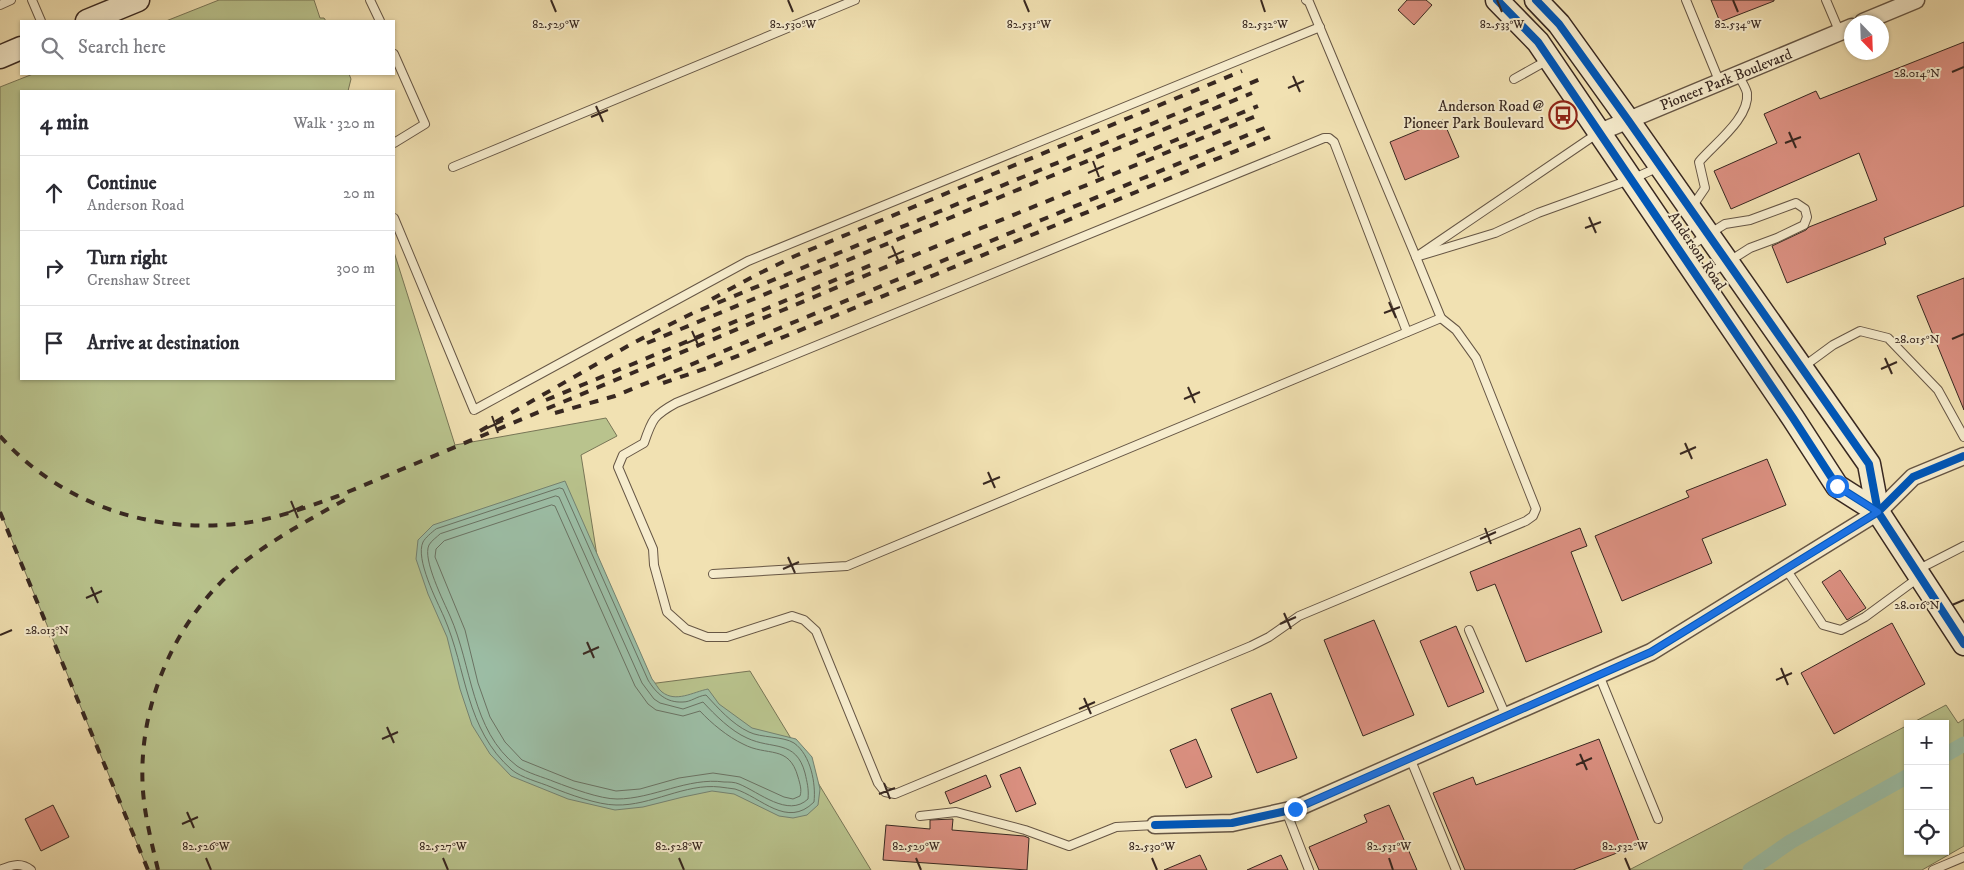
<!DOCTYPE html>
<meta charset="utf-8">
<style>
body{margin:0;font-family:"IM FELL DW Pica",serif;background:#f2f2f3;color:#2b2b33}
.controls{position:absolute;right:15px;bottom:15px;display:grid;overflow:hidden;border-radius:0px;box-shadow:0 1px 4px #0004}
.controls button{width:45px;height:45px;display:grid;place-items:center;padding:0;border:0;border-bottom:1px solid #e1e1e2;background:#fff;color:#2b2b33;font:25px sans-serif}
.compass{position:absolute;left:1844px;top:15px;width:45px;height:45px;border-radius:50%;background:#fff;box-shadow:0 1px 4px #0004;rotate:157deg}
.stop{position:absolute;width:15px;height:15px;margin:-11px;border:4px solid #1a73e8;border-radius:50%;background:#fff}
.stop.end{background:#1a73e8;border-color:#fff;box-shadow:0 1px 5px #0008}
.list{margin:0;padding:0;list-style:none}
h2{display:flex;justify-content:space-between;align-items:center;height:65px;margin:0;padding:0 20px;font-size:21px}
h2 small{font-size:16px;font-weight:400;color:#7c7c81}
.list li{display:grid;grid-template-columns:32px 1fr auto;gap:15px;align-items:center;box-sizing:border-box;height:75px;padding:0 20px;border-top:1px solid #e1e1e2}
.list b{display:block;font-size:19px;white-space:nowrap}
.list p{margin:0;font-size:16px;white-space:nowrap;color:#7c7c81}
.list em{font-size:16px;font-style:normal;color:#7c7c81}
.icon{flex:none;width:28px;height:28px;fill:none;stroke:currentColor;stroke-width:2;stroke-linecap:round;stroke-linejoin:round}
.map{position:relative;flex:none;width:1964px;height:870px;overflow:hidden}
.search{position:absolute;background:#fff;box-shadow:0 1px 4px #0004;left:20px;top:20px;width:375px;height:55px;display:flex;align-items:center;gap:12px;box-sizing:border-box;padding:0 18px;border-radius:0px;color:#7c7c81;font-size:19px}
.panel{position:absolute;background:#fff;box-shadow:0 1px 4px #0004;left:20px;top:90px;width:375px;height:290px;border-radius:0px}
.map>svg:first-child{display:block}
</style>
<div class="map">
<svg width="1964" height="870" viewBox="0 0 1964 870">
<rect width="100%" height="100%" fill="#f1e1b2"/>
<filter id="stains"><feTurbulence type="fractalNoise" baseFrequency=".004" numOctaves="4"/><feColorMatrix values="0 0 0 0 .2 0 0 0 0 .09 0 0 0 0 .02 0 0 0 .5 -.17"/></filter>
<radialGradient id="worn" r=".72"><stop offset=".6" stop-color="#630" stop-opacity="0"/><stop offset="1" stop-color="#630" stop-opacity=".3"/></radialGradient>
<!-- green -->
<g fill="#b9c38d" stroke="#787657">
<path d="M219,0H314L320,18H324L326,21H166Z"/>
<path d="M33,74H349L351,79L348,91H21V379H394V252L455,445L606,418L617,436L581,455L618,688L750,671L871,870H148L0,511V87Z"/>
<path d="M1946,705L1958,723L1964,719V846L1922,870H1629L1908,725V851H1945V724H1910Z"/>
</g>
<!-- water -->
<path fill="#9cbea6" stroke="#748271" d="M565,481L652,679C655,682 658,689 662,692C676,703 693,692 708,689L719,704L752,728L796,739L812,757L820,789L818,805L807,815L793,818L779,816L734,794L712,791L683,797L643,807L615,810L568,799L511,776L490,754L472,725L460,689L447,637L428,594L416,559L418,540L433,525Z"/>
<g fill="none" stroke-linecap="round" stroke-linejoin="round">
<!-- shore -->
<g stroke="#6a7364" stroke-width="1">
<path d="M560,488L563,489L648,680C656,693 666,703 683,702C691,702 697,696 706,695C718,708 732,724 749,732C761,738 783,736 794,743C811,755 816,784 814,802C787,829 761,797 735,789C730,788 725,788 720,787C685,783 651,806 616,805C598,805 568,794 551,787C539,782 522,778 512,770C465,729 467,670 444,617C437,601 415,559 423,542C425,538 432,532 436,529Z"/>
<path d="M556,496L559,497L642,683L654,699L660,703L683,709L703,702C715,715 731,731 747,738C772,750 796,739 805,773C807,782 809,789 808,799C788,818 759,792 739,784C735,782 729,782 724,782C688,777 653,799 617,799C600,799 571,788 555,782C543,777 527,773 517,766C471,731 472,665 450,616C444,602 422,559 429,545C431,541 437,537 440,534Z"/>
<path d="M552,505L555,506L635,686L648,704L656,710L683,716L700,711C711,723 728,737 743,744C767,757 789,744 798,777C800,784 802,790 800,796L793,799L784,797L740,777L713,773L679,778L640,789L616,791L574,781L522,760L505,742L490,717L478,683L465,630L435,557L436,549L444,541Z"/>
</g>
<!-- canal -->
<g stroke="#9cbea6" stroke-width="15">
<path d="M1945,755L1964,744"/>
<path d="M1750,870L1790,842L1908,776"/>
</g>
</g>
<!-- building -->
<g fill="#db9081" stroke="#382821">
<path d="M1407,0H1426L1432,5L1414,25L1398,10Z"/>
<path d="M1711,0H1774V1L1720,22Z"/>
<path d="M1964,42V206L1884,238L1886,244L1787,283L1772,246L1806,230L1809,227L1877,200L1859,153L1731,209L1714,171L1777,143L1764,114L1816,91L1820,99Z"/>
<path d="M1443,120L1459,157L1405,180L1390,142Z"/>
<path d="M1964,278V410L1917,296Z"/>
<path d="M1767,459L1786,505L1702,539L1712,563L1622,601L1595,536L1689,497L1686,491Z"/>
<path d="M1580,528L1587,546L1571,552L1602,632L1526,662L1495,584L1477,591L1470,572Z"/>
<path d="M1840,570L1866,608L1847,620L1822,582Z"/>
<path d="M1374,620L1414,715L1363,736L1324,640Z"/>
<path d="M1892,623L1925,684L1834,734L1801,673Z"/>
<path d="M1456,626L1484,692L1448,707L1420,641Z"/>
<path d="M1271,693L1297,758L1257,773L1231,709Z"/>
<path d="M1196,739L1212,777L1186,788L1170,750Z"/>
<path d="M1599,739L1640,844L1573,870H1465L1433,793L1473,777L1476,785Z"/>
<path d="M1020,767L1036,804L1016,812L1000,775Z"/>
<path d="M986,775L991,787L950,804L945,792Z"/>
<path d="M53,805L69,837L41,851L25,819Z"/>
<path d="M1389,805L1417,870H1319L1309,847L1367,822L1364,815Z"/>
<path d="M953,819L952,830L1024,836L1029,838L1027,870L883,860L886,825L930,829V820Z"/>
<path d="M1200,855L1207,870H1164Z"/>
<path d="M1281,855L1288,870H1247Z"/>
</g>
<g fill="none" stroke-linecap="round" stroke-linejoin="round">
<!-- service casing -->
<g stroke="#665645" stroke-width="10">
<g id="service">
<path d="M32,0L41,21"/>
<path d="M370,0L380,21"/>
<path d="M1306,0L1309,2L1416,257L1598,133"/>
<path d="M1686,0L1720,83"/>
<path d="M1826,0L1840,33"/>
<path d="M0,5L11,0"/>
<path d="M394,54L425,124L394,143"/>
<path d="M1514,79L1548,60"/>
<path d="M453,167L855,0"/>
<path d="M1692,207L1705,188L1699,162C1714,144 1750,118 1747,93C1746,88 1741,80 1738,75"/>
<path d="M394,218L474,410L748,261L1320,27"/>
<path d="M1682,251L1725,224L1750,220L1796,203L1805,209L1807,217L1804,225L1777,238L1750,248L1701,279"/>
<path d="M1407,332L1334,142L1329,138H1324L676,403C654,415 652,419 644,443L623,455L618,467L653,549L654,565L667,612L686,629L707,637H727L792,616L804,620L816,631L878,783L885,792L895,794L1251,646L1269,637L1299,616L1526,521L1533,516L1536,509L1476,358L1456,330L1441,318"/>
<path d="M1803,367L1833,345L1860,331L1888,338L1938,390L1964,437"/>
<path d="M1786,569L1823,625L1841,630L1865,617L1918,578"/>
<path d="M1919,569L1964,546"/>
<path d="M713,574L847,566L1441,318L1416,257L1495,233L1538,213L1632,179L1659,167"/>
<path d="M1469,630L1506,716"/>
<path d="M1599,675L1658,819"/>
<path d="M1410,758L1456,870"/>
<path d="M1286,811L1309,870"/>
<path d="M920,816L956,812L1025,830L1069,846L1116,827L1155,825"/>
<path d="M0,870C11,865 21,862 31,870"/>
<path d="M1933,870L1964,857"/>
</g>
</g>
<!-- minor casing -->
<g stroke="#665645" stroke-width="19">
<g id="minor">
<path d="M1863,22L1916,0"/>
<path d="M1600,132L1852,27"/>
<path d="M1155,825L1232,823L1295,809L1651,652L1878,512L1913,477L1964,456"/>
</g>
</g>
<!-- secondary casing -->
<g stroke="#382821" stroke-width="25">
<g id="secondary">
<path d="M1497,0L1538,42L1793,418L1837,486L1878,512"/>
<path d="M1536,0L1559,24L1628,120L1869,464L1878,512L1964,644"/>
<path d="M87,21L138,0"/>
<path d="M0,57L21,48"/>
</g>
</g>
<!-- service -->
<use href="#service" stroke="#f6eccd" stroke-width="8"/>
<!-- minor -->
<use href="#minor" stroke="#f6eccd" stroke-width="16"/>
<!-- secondary -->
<use href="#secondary" stroke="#f6eccd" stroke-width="22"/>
<!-- rail -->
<g stroke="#382821" stroke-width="4" stroke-dasharray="9 9" stroke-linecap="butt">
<path d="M1137,156L1258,106"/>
<path d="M712,299L754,276L795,256L1242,71"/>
<path d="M647,343L1252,93"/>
<path d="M663,383L713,366L1270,137"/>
<path d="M546,400L876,263"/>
<path d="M555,413L615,396L1267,127"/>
<path d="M480,431L633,343L693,313L1263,78"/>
<path d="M0,436C61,505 153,535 244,523C276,519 307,507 338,496L893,264L1261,114"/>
<path d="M0,512L148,870"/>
<path d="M158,870C152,844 145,818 143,791C137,710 172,624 234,570C269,541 310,519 350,497"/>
</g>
<!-- cycleway casing -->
<g stroke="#f6eccd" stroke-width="11">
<g id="cycleway">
<path d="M1497,0L1538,42L1793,418L1837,486L1878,512"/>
<path d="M1536,0L1559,24L1628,120L1869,464L1878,512L1964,644"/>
<path d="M1155,825L1232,823L1295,809L1651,652L1878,512L1913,477L1964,456"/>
</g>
</g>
<!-- cycleway -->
<use href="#cycleway" stroke="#0057b8" stroke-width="8"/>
</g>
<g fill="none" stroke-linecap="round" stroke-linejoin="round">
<!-- route -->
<path stroke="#1a73e8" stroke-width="6" d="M1295,809L1651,652L1878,512L1837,486"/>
</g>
<!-- ticks -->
<path fill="none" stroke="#382821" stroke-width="2" d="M551,0L556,12M788,0L793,12M1024,0L1029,12M1261,0L1265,12M1497,0L1502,12M1733,0L1738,12M1952,72L1964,67M1293,76L1300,92M1288,88L1304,81M596,106L603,122M591,117L608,110M1789,132L1796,148M1785,143L1801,137M1093,161L1099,177M1088,173L1104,166M1589,217L1596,233M1585,228L1601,222M892,246L899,262M888,258L904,251M1389,302L1396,318M1384,313L1400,307M692,331L699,347M1952,339L1964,334M687,343L703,336M1885,358L1892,374M1881,369L1897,362M1188,387L1195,403M1184,399L1200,392M492,416L498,433M487,428L503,421M1685,443L1692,459M1680,454L1696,447M988,472L995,488M983,484L1000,477M291,501L298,518M287,513L303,506M1485,528L1491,544M1480,539L1496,532M788,557L795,573M783,569L799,562M91,587L98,603M86,598L102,591M1952,605L1964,600M1284,613L1291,629M1280,624L1296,617M0,635L12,630M587,642L594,658M583,654L599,647M1781,668L1788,685M1776,680L1792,673M1084,698L1091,714M1079,709L1095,702M387,727L394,743M382,739L398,732M1580,754L1587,770M1576,765L1592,758M884,783L890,799M879,794L895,788M187,812L194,828M182,824L198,817M206,858L211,870M443,858L448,870M679,858L684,870M916,858L921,870M1152,858L1157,870M1389,858L1393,870M1625,858L1630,870"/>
<!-- icons -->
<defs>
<g id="bus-ring" transform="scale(1.4375)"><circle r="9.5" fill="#f6eccd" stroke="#8f2418" stroke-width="1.5"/><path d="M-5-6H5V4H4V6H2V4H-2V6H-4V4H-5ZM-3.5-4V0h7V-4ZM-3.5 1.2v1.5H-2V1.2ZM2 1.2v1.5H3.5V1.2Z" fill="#8f2418"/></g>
</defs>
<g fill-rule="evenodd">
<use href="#bus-ring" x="1563" y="115"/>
</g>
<g text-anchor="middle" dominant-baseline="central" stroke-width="4" stroke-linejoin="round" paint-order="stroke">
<!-- street labels -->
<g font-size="15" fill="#382821" stroke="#f6eccd">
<text transform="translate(1726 80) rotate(-22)">Pioneer Park Boulevard</text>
<text transform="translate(1697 251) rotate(56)">Anderson Road</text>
</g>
<!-- poi labels -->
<g font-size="15" fill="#382821" stroke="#f6eccd" text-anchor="end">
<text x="1544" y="106">Anderson Road @<tspan x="1544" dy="17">Pioneer Park Boulevard</tspan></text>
</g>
</g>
<g font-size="12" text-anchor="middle" fill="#382821" stroke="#f6eccd" stroke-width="4" stroke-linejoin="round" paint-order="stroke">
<text x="556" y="28">82.529°W</text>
<text x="793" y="28">82.530°W</text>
<text x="1029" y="28">82.531°W</text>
<text x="1265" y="28">82.532°W</text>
<text x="1502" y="28">82.533°W</text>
<text x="1738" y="28">82.534°W</text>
<text x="1917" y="77">28.014°N</text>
<text x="1917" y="343">28.015°N</text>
<text x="1917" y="609">28.016°N</text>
<text x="47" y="634">28.013°N</text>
<text x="206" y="850">82.526°W</text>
<text x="443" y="850">82.527°W</text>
<text x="679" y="850">82.528°W</text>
<text x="916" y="850">82.529°W</text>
<text x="1152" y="850">82.530°W</text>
<text x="1389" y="850">82.531°W</text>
<text x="1625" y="850">82.532°W</text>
</g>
<rect width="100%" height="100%" filter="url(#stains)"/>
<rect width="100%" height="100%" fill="url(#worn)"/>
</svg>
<div class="controls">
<button>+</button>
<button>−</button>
<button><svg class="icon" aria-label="locate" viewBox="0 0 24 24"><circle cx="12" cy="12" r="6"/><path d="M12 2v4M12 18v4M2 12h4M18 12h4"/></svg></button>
</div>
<svg class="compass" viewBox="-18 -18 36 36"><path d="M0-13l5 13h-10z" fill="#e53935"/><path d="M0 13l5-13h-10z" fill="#7c7c81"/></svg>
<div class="stop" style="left:1837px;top:486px"></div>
<div class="stop end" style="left:1295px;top:809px"></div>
<div class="search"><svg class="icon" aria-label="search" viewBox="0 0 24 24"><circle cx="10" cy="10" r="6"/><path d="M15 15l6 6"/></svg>Search here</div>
<section class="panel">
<h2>4 min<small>Walk · 320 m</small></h2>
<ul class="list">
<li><svg class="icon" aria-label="ahead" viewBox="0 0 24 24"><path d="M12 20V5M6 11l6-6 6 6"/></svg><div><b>Continue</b><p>Anderson Road</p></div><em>20 m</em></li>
<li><svg class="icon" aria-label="right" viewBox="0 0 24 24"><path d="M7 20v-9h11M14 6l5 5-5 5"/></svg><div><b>Turn right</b><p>Crenshaw Street</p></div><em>300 m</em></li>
<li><svg class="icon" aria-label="arrive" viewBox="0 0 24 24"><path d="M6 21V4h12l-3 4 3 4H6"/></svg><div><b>Arrive at destination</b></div></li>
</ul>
</section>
</div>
